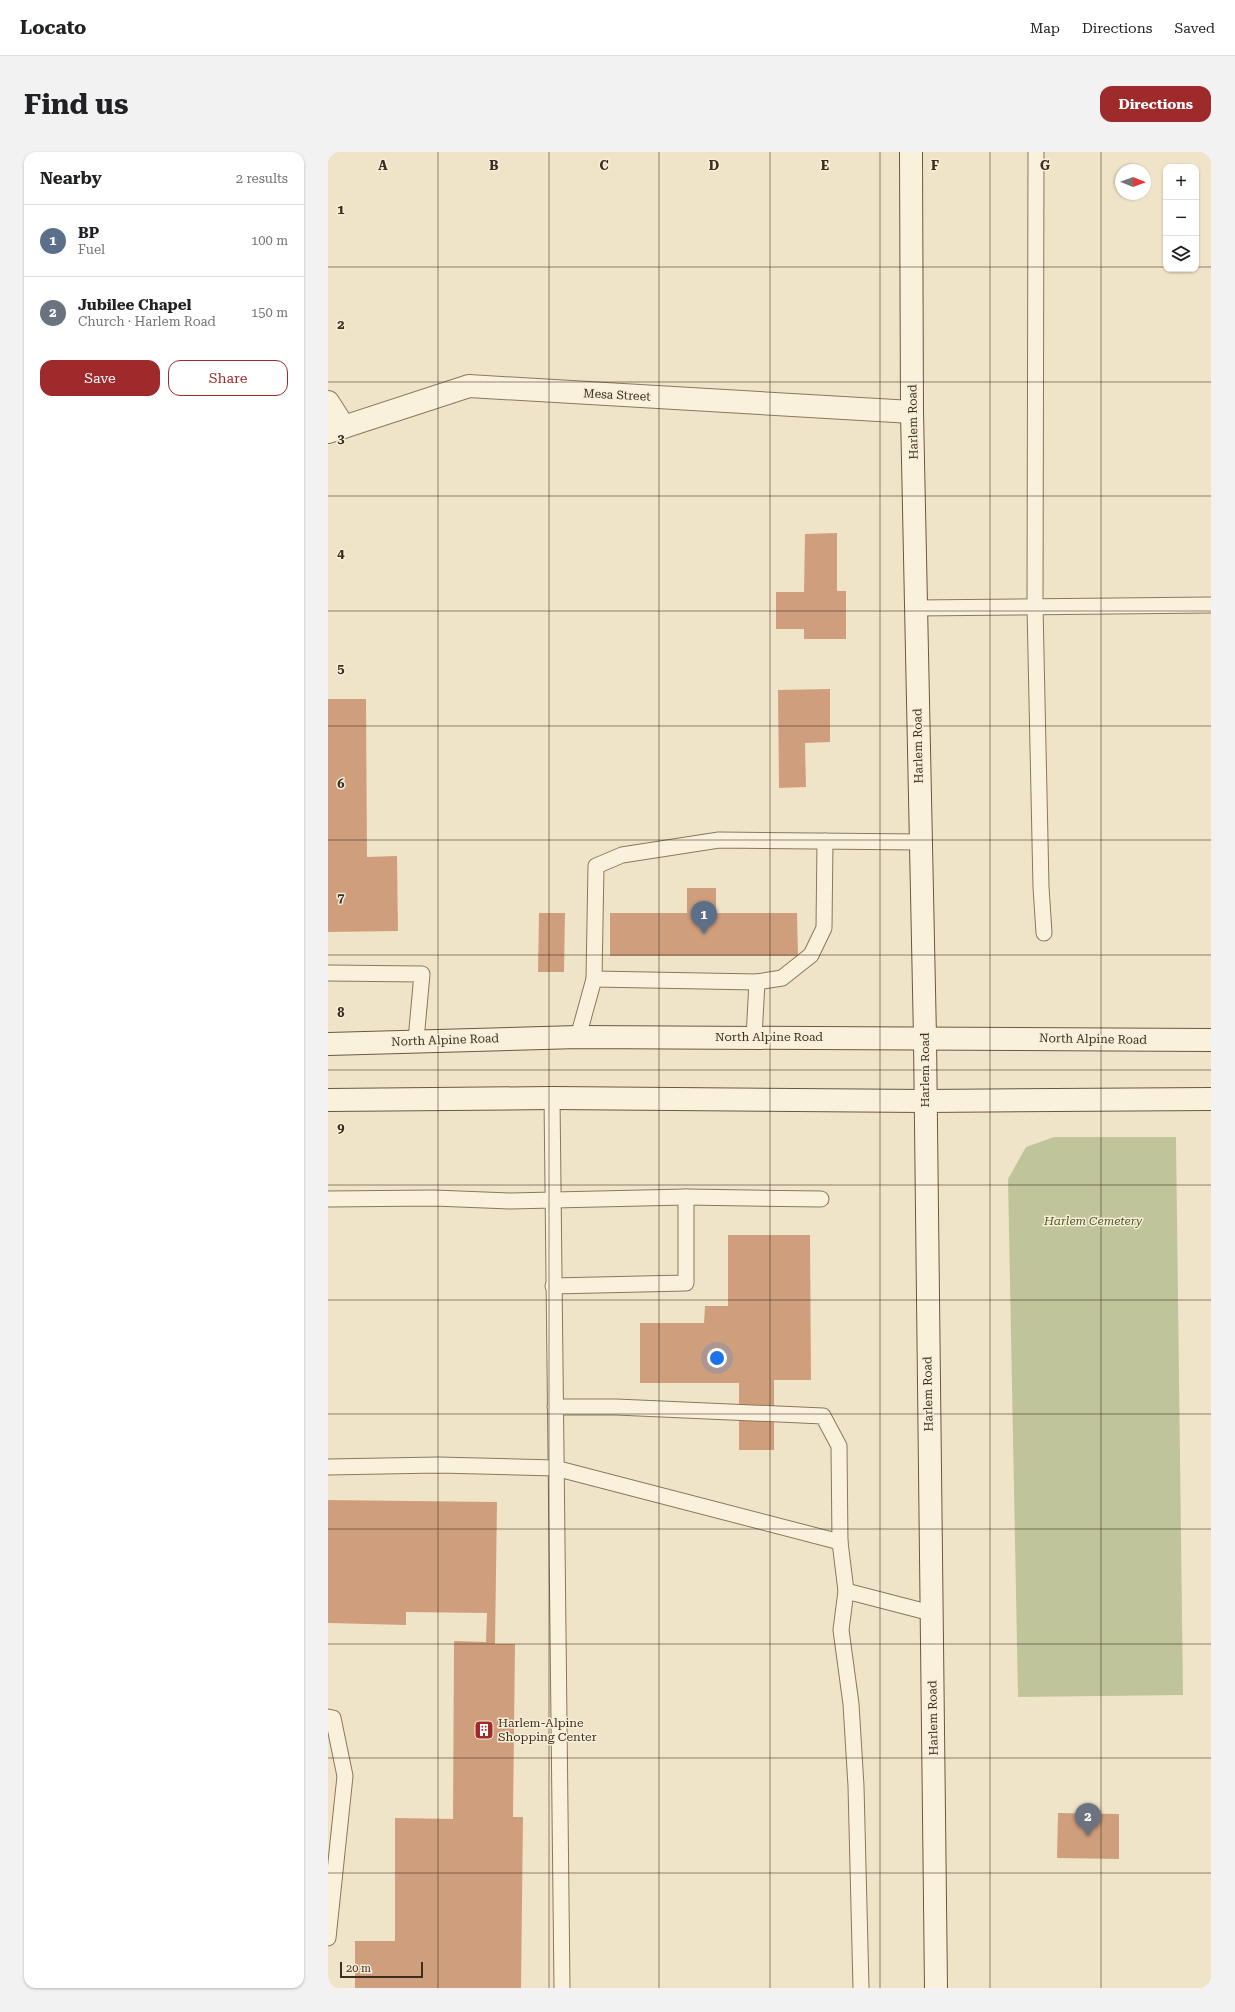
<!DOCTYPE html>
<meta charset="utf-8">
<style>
body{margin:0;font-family:"Roboto Serif",serif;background:#f2f2f2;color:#202124}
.controls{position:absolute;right:12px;top:12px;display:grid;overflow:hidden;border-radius:8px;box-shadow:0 1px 3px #0004}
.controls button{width:36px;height:36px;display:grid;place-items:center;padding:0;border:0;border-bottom:1px solid #e0e0e0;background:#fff;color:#202124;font:20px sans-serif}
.compass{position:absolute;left:787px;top:12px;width:36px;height:36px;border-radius:50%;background:#fff;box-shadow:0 1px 3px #0004;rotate:91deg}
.scale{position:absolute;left:12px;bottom:10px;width:83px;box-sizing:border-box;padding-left:4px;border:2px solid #3d2e20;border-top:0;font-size:11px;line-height:14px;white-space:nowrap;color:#3d2e20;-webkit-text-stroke:3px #f7eed8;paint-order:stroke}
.you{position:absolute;left:389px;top:1206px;width:14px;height:14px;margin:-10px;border:3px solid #fff;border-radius:50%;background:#1a73e8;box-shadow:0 0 0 6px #1a73e833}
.badge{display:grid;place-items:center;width:26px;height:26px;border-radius:50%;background:#9e2a2b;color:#fff;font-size:13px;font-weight:700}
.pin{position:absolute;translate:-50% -33px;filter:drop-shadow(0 1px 2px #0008)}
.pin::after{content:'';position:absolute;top:21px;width:14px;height:12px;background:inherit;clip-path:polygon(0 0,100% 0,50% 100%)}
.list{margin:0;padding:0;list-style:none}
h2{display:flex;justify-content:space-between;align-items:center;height:52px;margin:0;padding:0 16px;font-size:17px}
h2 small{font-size:13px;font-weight:400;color:#757577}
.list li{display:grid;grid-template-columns:26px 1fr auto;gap:12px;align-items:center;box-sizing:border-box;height:72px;padding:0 16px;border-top:1px solid #e0e0e0}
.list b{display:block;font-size:15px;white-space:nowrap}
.list p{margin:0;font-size:13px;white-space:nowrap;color:#757577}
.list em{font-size:13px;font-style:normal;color:#757577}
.actions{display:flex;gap:8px;padding:12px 16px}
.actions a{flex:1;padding:9px 0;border:1px solid #9e2a2b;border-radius:12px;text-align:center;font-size:14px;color:#9e2a2b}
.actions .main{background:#9e2a2b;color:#fff}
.icon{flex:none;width:22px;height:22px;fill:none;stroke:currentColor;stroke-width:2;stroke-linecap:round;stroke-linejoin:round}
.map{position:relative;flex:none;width:883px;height:1836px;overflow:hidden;border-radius:12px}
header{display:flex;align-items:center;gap:24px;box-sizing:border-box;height:56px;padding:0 20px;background:#fff;border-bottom:1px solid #e0e0e0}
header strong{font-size:19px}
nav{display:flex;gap:22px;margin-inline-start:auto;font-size:14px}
.intro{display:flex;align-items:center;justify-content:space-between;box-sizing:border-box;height:96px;padding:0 24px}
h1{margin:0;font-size:28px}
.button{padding:10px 18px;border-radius:12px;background:#9e2a2b;color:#fff;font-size:14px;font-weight:700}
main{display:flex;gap:24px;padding:0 24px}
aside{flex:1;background:#fff;border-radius:12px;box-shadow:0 1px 3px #0004}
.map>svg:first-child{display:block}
</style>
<header>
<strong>Locato</strong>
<nav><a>Map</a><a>Directions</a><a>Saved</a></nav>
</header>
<div class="intro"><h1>Find us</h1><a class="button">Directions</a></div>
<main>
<aside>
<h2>Nearby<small>2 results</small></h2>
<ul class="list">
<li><span class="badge" style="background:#5c6f8a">1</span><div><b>BP</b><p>Fuel</p></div><em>100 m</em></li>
<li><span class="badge" style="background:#6b7280">2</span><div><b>Jubilee Chapel</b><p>Church · Harlem Road</p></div><em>150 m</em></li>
</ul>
<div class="actions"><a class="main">Save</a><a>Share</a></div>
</aside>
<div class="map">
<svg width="883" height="1836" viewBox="0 0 883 1836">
<rect width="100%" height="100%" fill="#f0e4c8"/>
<!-- cemetery -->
<path fill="#bfc49a" d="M726,985H848L855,1543L690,1545L680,1027L698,995Z"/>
<!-- building -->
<g fill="#cf9f7d">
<path d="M509,381V439H518V487H476V477H448V440H476L477,382Z"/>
<path d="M502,537V590L477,591L478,635L451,636L450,538Z"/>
<path d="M0,547H38L39,705L69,704L70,779L0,780Z"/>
<path d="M359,736H388V761H469L470,804H282V761H359Z"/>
<path d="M211,761H237L236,820H210Z"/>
<path d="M400,1083H482L483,1228H446V1298H411V1231H312V1171H376L377,1154H400Z"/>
<path d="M0,1348L169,1350L167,1492H187L185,1665H195L193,1836H27V1789H67V1666L125,1667L126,1489L158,1490L159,1461L78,1460V1473L0,1471Z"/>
<path d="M730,1661L791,1662V1707L729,1706Z"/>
</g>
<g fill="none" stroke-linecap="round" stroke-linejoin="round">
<!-- service casing -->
<g stroke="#8d765c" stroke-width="17">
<g id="service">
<path d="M708,0L707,455L713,735L716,781"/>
<path d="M588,456L883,453"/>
<path d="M0,821L94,822L88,888"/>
<path d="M266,827L429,830"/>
<path d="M250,885L266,827L268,714L294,703L391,688L592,690"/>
<path d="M426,885L429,830L454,826L483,803L496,776L497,689"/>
<path d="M224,946L234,1836"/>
<path d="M358,1045L493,1047"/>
<path d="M0,1047L106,1046L182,1049L358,1045V1131L225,1134"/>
<path d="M227,1255H288L495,1264L511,1294L512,1390"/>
<path d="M0,1315L110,1313L227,1316L512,1390L518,1439L513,1478L523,1552L528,1634L533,1836"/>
<path d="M518,1439L603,1461"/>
<path d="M0,1565L5,1566L17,1624L0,1786"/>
</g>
</g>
<!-- minor casing -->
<g stroke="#8d765c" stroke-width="24">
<g id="minor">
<path d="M0,250L16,275"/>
<path d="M0,280L141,234L584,260"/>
</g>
</g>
<!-- secondary casing -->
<g stroke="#6f573f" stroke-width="24">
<g id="secondary">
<path d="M583,0L584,260L597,886L608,1836"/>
<path d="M0,892L250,885L883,888"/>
<path d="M0,948L224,946L597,949L883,947"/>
</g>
</g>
<!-- service -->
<use href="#service" stroke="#faf1dc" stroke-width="15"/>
<!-- minor -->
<use href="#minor" stroke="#faf1dc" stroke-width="22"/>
<!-- secondary -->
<use href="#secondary" stroke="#faf1dc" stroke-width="22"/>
</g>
<!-- grid -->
<path fill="none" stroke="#3d2e20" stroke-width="1" stroke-opacity="0.55" d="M110,0V1836M221,0V1836M331,0V1836M442,0V1836M552,0V1836M662,0V1836M773,0V1836M0,115H838M868,115H883M0,230H883M0,344H883M0,459H883M0,574H883M0,688H883M0,803H883M0,918H883M0,1033H883M0,1148H883M0,1262H883M0,1377H883M0,1492H883M0,1606H883M0,1721H883"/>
<!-- icons -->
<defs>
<g id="building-square" transform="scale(1)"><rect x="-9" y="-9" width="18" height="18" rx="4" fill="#9e2a2b" stroke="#f7eed8"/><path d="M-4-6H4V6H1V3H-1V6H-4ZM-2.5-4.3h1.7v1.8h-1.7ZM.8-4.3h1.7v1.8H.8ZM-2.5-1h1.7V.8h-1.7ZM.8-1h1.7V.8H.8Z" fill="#fff"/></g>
</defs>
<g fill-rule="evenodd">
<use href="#building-square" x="156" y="1578"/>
</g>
<g text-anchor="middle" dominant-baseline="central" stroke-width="3" stroke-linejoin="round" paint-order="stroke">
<!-- street labels -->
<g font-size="12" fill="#3d2e20" stroke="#f7eed8">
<text transform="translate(289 243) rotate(3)">Mesa Street</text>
<text transform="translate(585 270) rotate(-91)">Harlem Road</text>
<text transform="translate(590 594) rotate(-91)">Harlem Road</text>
<text x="441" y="885">North Alpine Road</text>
<text transform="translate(765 887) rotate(1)">North Alpine Road</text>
<text transform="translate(117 888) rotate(-2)">North Alpine Road</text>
<text transform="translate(597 918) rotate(-90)">Harlem Road</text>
<text transform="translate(600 1242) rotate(-91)">Harlem Road</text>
<text transform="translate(605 1566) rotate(-91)">Harlem Road</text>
</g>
<!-- park labels -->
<g font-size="12" font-style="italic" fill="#4d5a26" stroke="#f7eed8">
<text x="765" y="1069">Harlem Cemetery</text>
</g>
<!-- poi labels -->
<g font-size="12" fill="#3d2e20" stroke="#f7eed8" text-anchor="start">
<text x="170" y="1571">Harlem-Alpine<tspan x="170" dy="14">Shopping Center</tspan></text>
</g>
</g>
<g font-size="13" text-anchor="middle" font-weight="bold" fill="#3d2e20" stroke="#f7eed8" stroke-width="3" stroke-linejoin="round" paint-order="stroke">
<text x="55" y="18">A</text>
<text x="166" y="18">B</text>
<text x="276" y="18">C</text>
<text x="386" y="18">D</text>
<text x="497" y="18">E</text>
<text x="607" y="18">F</text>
<text x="717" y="18">G</text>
<text x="13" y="62">1</text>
<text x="13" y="177">2</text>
<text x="13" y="291">3</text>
<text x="13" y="406">4</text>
<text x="13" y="521">5</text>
<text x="13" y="636">6</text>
<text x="13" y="750">7</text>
<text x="13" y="865">8</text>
<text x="13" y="980">9</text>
</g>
</svg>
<div class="controls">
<button>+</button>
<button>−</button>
<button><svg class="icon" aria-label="layers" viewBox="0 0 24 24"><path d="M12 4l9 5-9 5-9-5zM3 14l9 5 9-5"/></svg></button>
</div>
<svg class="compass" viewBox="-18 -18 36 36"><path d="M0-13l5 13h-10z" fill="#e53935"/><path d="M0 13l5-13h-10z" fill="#757577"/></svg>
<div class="scale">20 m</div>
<div class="you"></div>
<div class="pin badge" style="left:376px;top:782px;background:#5c6f8a">1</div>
<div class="pin badge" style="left:760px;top:1684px;background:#6b7280">2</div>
</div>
</main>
